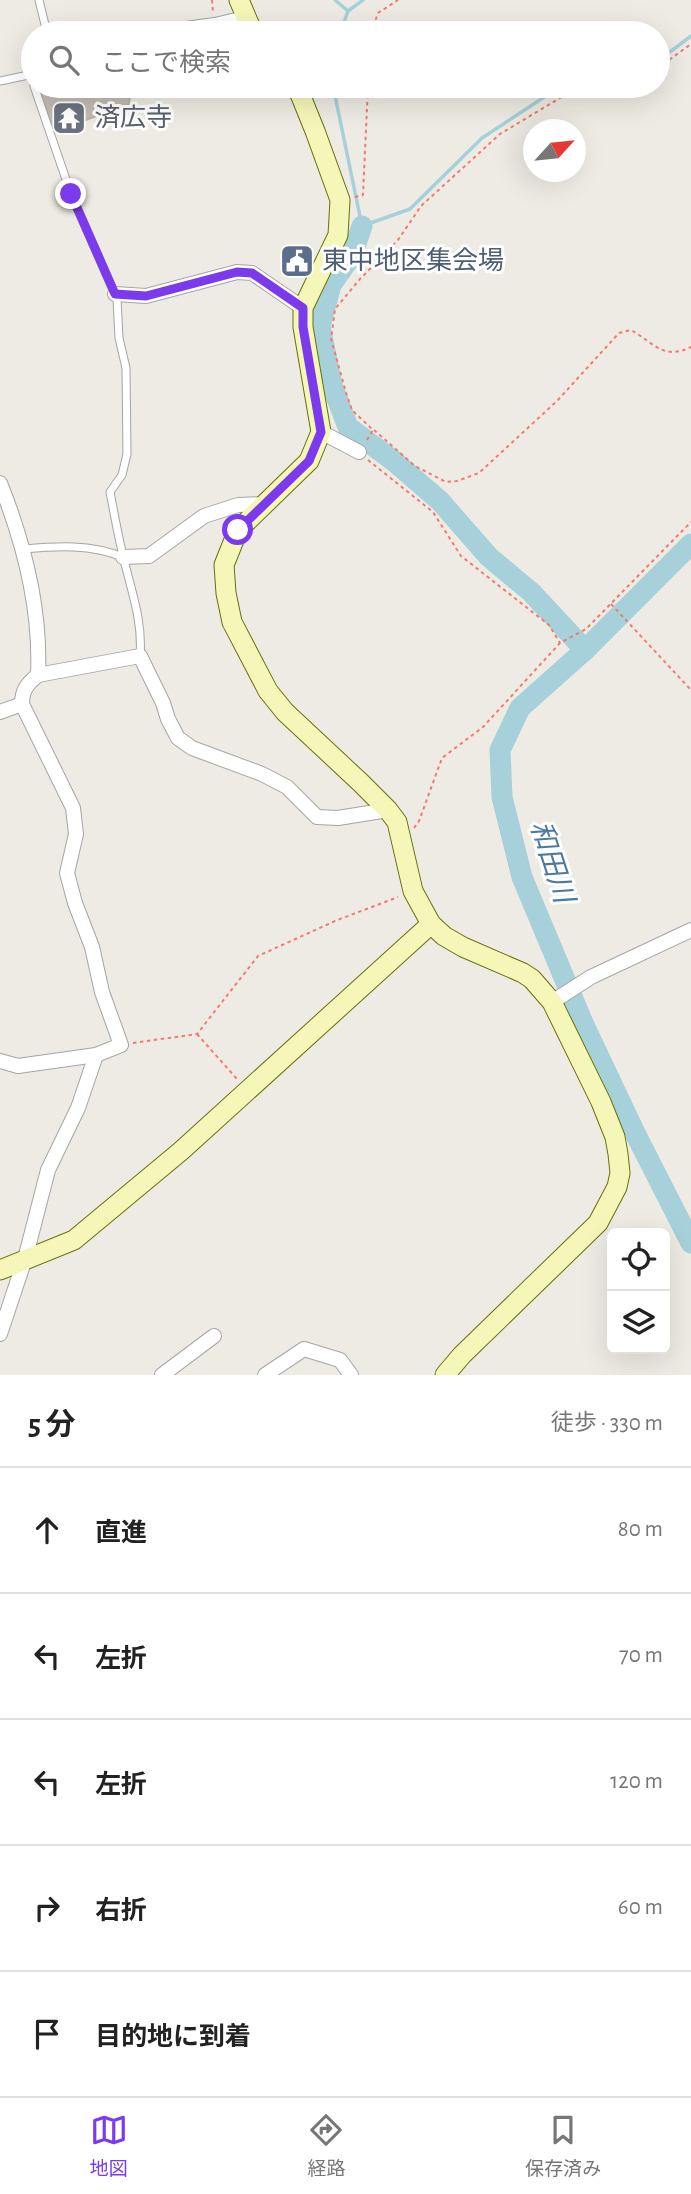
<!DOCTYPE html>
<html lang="ja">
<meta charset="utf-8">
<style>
body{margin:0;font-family:"Alegreya Sans","Noto Sans JP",sans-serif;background:#f2f2f2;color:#222}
.controls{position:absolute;right:21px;bottom:21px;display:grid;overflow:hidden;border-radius:10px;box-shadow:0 7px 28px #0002}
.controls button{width:63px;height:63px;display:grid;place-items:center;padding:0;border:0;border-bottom:2px solid #e0e0e0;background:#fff;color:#222;font:35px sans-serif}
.compass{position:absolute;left:523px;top:119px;width:63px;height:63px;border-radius:50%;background:#fff;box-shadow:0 7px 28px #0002;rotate:63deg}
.stop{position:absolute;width:21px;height:21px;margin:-16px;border:5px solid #7c3aed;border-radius:50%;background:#fff}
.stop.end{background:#7c3aed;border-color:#fff;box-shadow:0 2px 7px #0008}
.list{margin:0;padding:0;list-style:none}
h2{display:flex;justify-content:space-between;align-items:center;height:91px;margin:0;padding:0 28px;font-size:30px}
h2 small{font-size:23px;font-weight:400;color:#767676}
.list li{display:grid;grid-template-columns:46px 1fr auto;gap:21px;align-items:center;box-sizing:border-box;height:126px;padding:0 28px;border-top:2px solid #e0e0e0}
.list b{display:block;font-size:26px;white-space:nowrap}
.list em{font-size:23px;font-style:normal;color:#767676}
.icon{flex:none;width:38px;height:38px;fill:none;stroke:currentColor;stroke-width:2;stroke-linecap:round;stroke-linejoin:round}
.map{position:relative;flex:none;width:691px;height:1375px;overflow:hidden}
.search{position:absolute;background:#fff;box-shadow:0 7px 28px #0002;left:21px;right:21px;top:21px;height:77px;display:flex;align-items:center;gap:18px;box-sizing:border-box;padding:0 24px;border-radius:38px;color:#767676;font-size:26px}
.sheet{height:721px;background:#fff}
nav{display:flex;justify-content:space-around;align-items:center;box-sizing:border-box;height:98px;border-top:2px solid #e0e0e0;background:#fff;font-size:19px;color:#767676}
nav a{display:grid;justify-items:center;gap:4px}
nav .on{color:#7c3aed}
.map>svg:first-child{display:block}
</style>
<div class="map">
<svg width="691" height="1375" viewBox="0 0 691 1375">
<rect width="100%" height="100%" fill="#eeebe4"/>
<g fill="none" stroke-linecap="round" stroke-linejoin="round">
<!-- stream -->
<g stroke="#a6d0da" stroke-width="3.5">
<path d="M335,0L348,11"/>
<path d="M340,33L348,11L363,0"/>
<path d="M658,61L691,36"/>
<path d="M333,86L362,226L410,209L482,138L561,86"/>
</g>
<!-- river -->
<g stroke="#a6d0da" stroke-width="21">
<path d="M362,226L352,255L331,285L320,326L332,385L348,427L395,462L440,501L489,557L531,592L585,650"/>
<path d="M691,544L585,650L520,708L500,750L502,797L522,877L583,1023L635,1133L691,1243"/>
</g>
</g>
<!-- building -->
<path fill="#c3bab4" stroke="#bfb1a7" stroke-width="2" d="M38,86H131L129,104L51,133Z"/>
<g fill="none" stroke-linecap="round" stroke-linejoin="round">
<!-- lane casing -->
<g stroke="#a5a5a5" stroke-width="9">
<g id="lane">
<path d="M39,0L47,33"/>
<path d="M0,81L33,74"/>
<path d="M34,86L71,194L117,299L119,338L126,368L127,454L122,475L110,492C114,513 118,535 123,556C131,590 143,621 140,656"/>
<path d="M24,549C58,546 90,544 123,557"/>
</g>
</g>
<!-- street casing -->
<g stroke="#a5a5a5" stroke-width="16">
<g id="street">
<path d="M156,33L215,25L245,18"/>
<path d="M115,294L146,296L237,272L252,273L303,308"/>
<path d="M321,432L359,452"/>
<path d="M0,483C24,543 41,609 38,675"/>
<path d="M123,557L149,556L204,516L238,505L265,504"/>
<path d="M0,712L22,704"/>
<path d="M552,1002L591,977L691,930"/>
<path d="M0,1061L18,1066L96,1055L121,1045L102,992L92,947L75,903L67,873L76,834L73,808L22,704C22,690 27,684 38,675L140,656L163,703L168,719L178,738L192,748L262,774L287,787L317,817L338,818L388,810"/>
<path d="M0,1334L25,1259L48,1170L78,1108L96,1055"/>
<path d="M162,1375L214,1336"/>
<path d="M265,1375L304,1349L340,1360L351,1375"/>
</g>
</g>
<!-- secondary casing -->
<g stroke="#677009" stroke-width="21">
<g id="secondary">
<path d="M239,0L253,33"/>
<path d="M294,86L300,94L315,131L340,200L338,235L303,308V327L321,432L309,461L238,530L224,565L226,593L232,622L268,691L285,712L361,783L388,810L397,822L413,891L431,924L444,936L463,947L523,973L532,979L552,1002L601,1102L615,1137L618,1154L620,1173L617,1187L598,1223L462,1355L445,1375"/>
<path d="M0,1270L74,1240L181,1151L431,924"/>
</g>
</g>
<!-- path -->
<g stroke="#f47a6f" stroke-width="2" stroke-dasharray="3.5 3.5" stroke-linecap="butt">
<path d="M212,0L213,13"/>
<path d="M371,33L378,13L398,0"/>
<path d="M658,68L691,44"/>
<path d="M355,197L363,195L368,86"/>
<path d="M374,430L415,466L446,482L457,481L479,473L557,401L619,333L631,330C653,342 663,361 691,347"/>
<path d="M367,440L373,430L352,410L347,396L331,339L335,309L360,279L398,240L421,206L500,134L580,86"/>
<path d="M368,460L433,512L461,556L549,625L560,643"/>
<path d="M611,604L691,690"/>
<path d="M414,828L419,821L442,758L483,727L560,643L586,629L691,522"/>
<path d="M197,1034L237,1079"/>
<path d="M133,1043L197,1034L258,956L335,921L398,897"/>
</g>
<!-- lane -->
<use href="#lane" stroke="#fff" stroke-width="7"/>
<!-- street -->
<use href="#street" stroke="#fff" stroke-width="14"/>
<!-- secondary -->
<use href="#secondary" stroke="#f5f7b9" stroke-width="19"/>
</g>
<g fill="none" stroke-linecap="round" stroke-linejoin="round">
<!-- route -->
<path stroke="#7c3aed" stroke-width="9" d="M71,194L115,294L146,296L237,272L252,273L303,308V327L321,432L309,461L238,530"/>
</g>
<!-- icons -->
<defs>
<g id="temple-square" transform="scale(1.75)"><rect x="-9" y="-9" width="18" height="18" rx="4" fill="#6b7280" stroke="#fff"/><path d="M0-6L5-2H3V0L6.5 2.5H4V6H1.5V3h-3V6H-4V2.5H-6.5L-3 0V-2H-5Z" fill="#fff"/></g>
<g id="civic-square" transform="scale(1.75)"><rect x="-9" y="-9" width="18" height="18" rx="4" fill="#5c6f8a" stroke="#fff"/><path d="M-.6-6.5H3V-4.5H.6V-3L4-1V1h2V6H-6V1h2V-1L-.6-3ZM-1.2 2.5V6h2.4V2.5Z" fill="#fff"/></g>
</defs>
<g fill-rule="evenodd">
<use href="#temple-square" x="69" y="118"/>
<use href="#civic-square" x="297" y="261"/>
</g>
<g text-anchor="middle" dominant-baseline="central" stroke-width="6" stroke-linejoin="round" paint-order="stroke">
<!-- worship labels -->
<g font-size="26" fill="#5b616d" stroke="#fff" text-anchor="start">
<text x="94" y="118">済広寺</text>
</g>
<!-- service labels -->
<g font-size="26" fill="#4e5e75" stroke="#fff" text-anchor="start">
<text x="322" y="261">東中地区集会場</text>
</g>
<!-- water labels -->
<g font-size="28" font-style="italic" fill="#4b79a2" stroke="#fff">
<text transform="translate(551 862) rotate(72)">和田川</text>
</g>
</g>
</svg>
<div class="controls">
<button><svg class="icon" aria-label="locate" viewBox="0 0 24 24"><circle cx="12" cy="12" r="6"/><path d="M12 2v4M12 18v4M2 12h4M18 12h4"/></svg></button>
<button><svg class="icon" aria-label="layers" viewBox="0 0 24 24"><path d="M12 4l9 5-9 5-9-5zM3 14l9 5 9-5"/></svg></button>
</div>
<svg class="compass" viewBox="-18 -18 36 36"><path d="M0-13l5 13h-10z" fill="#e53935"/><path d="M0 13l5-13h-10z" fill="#767676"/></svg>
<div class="stop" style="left:238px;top:530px"></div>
<div class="stop end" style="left:71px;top:194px"></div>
<div class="search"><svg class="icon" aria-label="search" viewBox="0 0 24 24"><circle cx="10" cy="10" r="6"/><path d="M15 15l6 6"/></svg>ここで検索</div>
</div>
<section class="sheet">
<h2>5 分<small>徒歩 · 330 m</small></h2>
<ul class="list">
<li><svg class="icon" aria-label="ahead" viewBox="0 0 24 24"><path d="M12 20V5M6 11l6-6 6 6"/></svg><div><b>直進</b></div><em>80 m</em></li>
<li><svg class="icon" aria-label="left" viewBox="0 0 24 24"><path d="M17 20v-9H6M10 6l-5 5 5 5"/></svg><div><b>左折</b></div><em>70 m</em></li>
<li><svg class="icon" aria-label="left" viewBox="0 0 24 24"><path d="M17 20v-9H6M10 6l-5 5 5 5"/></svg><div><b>左折</b></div><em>120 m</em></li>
<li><svg class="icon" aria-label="right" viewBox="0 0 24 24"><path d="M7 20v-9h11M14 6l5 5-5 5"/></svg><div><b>右折</b></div><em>60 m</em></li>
<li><svg class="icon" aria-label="arrive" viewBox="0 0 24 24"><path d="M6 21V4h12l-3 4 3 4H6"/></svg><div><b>目的地に到着</b></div></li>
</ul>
</section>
<nav>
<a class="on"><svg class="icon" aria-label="map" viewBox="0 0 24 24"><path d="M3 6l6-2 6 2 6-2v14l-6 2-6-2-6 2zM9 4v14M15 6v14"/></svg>地図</a>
<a><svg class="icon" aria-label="directions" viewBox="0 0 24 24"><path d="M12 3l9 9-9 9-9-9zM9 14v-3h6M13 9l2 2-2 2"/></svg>経路</a>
<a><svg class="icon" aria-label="saved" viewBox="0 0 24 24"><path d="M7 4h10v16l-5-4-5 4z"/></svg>保存済み</a>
</nav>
